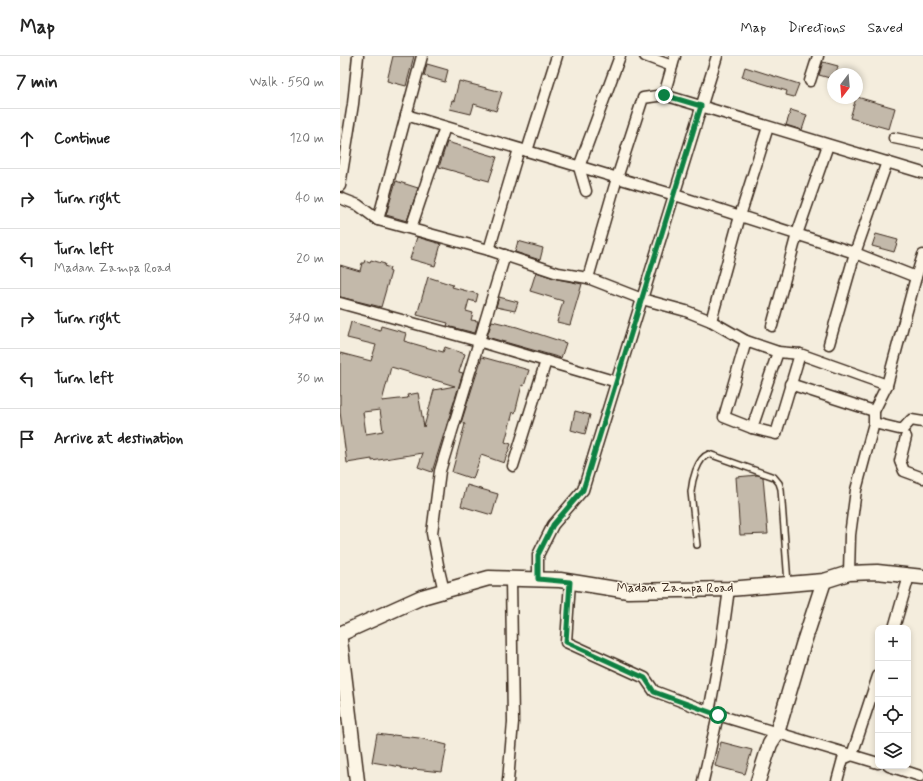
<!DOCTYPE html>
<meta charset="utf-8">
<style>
body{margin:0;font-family:Mynerve,sans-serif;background:#f6f6f6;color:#222}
.controls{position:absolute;right:12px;bottom:12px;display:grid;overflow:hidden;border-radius:8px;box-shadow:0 2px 6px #0003}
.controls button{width:36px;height:36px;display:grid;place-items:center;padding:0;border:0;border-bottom:1px solid #e0e0e0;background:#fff;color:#222;font:20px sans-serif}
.compass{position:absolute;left:487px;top:12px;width:36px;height:36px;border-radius:50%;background:#fff;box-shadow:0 2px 6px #0003;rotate:196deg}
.stop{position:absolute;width:12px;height:12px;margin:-9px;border:3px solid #0b8043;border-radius:50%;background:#fff}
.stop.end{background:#0b8043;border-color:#fff;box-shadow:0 1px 4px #0008}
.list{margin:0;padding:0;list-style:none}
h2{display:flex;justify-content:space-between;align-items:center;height:52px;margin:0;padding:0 16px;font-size:17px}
h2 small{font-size:13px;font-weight:400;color:#767676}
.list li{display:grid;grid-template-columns:26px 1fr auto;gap:12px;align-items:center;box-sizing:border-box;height:60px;padding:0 16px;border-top:1px solid #e0e0e0}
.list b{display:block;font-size:15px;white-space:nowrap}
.list p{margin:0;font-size:13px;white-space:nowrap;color:#767676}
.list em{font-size:13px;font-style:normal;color:#767676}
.icon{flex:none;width:22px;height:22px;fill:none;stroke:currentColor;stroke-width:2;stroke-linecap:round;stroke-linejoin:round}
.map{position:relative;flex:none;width:583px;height:725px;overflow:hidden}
header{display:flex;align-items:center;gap:24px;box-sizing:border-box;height:56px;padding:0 20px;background:#fff;border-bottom:1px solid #e0e0e0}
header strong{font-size:19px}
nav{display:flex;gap:22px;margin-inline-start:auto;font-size:14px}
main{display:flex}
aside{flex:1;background:#fff}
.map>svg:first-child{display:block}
</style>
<header>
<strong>Map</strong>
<nav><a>Map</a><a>Directions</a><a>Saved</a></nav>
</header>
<main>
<aside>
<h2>7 min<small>Walk · 550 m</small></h2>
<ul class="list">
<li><svg class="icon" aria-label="ahead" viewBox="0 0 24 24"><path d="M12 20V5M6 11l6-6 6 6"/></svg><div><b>Continue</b></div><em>120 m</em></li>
<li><svg class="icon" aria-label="right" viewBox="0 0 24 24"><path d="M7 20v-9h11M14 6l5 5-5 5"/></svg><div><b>Turn right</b></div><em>40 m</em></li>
<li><svg class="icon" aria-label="left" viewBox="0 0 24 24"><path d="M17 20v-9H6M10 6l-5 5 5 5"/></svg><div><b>Turn left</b><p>Madan Zampa Road</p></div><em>20 m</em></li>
<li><svg class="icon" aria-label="right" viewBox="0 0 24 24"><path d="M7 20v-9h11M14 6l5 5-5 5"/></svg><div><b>Turn right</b></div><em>340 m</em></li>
<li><svg class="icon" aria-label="left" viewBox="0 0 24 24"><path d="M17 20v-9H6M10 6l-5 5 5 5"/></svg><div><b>Turn left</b></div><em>30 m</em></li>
<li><svg class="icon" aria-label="arrive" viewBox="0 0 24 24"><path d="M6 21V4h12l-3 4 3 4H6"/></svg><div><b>Arrive at destination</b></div></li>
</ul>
</aside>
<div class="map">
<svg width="583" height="725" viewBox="0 0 583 725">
<rect width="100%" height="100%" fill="#f4eddd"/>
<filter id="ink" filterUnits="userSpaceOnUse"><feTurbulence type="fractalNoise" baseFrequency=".025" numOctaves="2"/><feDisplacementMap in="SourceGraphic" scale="8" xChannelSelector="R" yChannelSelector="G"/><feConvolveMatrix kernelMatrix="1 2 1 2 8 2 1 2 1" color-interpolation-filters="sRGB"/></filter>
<g filter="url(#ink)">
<!-- building -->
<g fill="#c3b9aa" stroke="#3b2a1e" fill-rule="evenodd">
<path d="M53,0H74L66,30L47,25Z"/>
<path d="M483,6L498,10L496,18H493V23L479,19Z"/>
<path d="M87,8L108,14L105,26L84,20Z"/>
<path d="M405,11L459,28L454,41L446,39L447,35L402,21Z"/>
<path d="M119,25L162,36L156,55L134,48L131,58L110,53L112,44L114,45Z"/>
<path d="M517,41L555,52L549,73L510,62L516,42Z"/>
<path d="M451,54L467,59L462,74L446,69Z"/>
<path d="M107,86L157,101L149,125L99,111Z"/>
<path d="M56,125L78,132L67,165L46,159Z"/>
<path d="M536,178L558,184L554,196L532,190Z"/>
<path d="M77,181L101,188L95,210L70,203Z"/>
<path d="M178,185L203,192L200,204L175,196Z"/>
<path d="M25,204L30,206L31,204L45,208L44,210L50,212L49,215L51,216L41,251L0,241V209L20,215L22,207H24Z"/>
<path d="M196,216L217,223L242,228L230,269L217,266L223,245L190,235Z"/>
<path d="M88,221L113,229L112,231L138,238L136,246L129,244L126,255L133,257L131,264L138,265L135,277L107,270L108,267L77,259Z"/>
<path d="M159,241L178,246L175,255L156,251Z"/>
<path d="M152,265L177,271L226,287L221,302L147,281Z"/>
<path d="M11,266L40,274L41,270L66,277L64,285L103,296L105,291L125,298L119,316L123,317L92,416L78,411L83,397L32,405V403L7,407L0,356V297L31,305L36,289L7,282ZM51,311L115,330L94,334L84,371L78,337L67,339L68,342L42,345ZM40,354L43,375L26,378L23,356Z"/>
<path d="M142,301L189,314L184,330L182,329L175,357L173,356L165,386L171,388L164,407L141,399L133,423L112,416L125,368L121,367Z"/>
<path d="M235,355L250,359L245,378L231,374Z"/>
<path d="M418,419L423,421L428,478L400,479L396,421Z"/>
<path d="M127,429L158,438L152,459L121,450Z"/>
<path d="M37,678L52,680L53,679L79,682L107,689L102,716L73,713V714L61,712V711L32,706Z"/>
<path d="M381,686L412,694L405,718L375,710Z"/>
</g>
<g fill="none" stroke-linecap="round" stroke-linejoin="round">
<!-- lane casing -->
<g stroke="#3b2a1e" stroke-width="8">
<path id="lane" d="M357,489L351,436C352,425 357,402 369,398L434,421L439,427L441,433L448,527"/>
</g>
<!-- street casing -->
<g stroke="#3b2a1e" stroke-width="13">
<g id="street">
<path d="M305,0L332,10"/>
<path d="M335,0L324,39L583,117"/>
<path d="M470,25L478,0"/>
<path d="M66,59L335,139L515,197L576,221"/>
<path d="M554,82L583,88"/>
<path d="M187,95L217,0"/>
<path d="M0,130L13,48L18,0"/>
<path d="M246,135L239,111L280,0"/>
<path d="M0,142L18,149L38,164L149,194L218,217L248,222L302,243L346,255L371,265L406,285L438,296L460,298L547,329"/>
<path d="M38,164L82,0"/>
<path d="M71,172L105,71"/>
<path d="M149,194L179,93"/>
<path d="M248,222L277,122L303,42L324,39"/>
<path d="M0,247L138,285L277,326"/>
<path d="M371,265L400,160L428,71"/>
<path d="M432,270L457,178L488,89"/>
<path d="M406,285L384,361L412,372L436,378L460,298"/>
<path d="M489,288L515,197L547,106"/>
<path d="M450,328L534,355"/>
<path d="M534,367L559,373H563L571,364L583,366"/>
<path d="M412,372L438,296"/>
<path d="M566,381L560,405L564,415L583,422"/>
<path d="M173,410L206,305"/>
<path d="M509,517L510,479L516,434L534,367V355L547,329L576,221L583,199"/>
<path d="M198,523V499L213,469L243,434L377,0"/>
<path d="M230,526L226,586L305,622L314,635L378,659L538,707"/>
<path d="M104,535L99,514L92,477L100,415L165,199"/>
<path d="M554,572L569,520"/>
<path d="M369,656L381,591L389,533"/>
<path d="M549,710L580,720"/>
<path d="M168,725L173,666L171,522"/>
<path d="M363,725L378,659"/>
<path d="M497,725L503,703L512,699L538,620"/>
</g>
</g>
<!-- secondary casing -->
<g stroke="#3b2a1e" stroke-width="17">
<g id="secondary">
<path d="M0,578L82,541L149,522L220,524L288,535L389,533L484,525L509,517L537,516L583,521"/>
<path d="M0,584L17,725"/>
<path d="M418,725L430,688L437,677L463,589L484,525"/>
</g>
</g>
<!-- lane -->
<use href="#lane" stroke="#fcf5e5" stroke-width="5"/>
<!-- street -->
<use href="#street" stroke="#fcf5e5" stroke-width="10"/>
<!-- secondary -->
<use href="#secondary" stroke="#fcf5e5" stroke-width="14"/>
</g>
</g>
<g fill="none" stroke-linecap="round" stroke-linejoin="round" filter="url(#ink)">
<!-- route -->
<path stroke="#0b8043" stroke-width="5" d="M324,39L361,50L243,434L213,469L198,499V523L230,526L226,586L305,622L314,636L378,659"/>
</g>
<g text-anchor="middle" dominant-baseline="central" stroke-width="3" stroke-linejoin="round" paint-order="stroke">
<!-- street labels -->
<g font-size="13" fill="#3b2a1e" stroke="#fcf5e5">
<text x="335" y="532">Madan Zampa Road</text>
</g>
</g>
</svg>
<div class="controls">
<button>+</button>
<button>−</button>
<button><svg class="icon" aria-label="locate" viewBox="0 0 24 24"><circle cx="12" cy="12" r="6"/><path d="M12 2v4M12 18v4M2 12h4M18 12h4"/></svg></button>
<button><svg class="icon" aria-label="layers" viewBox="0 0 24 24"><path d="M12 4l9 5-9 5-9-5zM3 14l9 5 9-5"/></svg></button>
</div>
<svg class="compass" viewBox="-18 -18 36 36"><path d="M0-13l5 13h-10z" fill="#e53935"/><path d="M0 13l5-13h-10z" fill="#767676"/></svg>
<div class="stop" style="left:378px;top:659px"></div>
<div class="stop end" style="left:324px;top:39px"></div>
</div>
</main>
